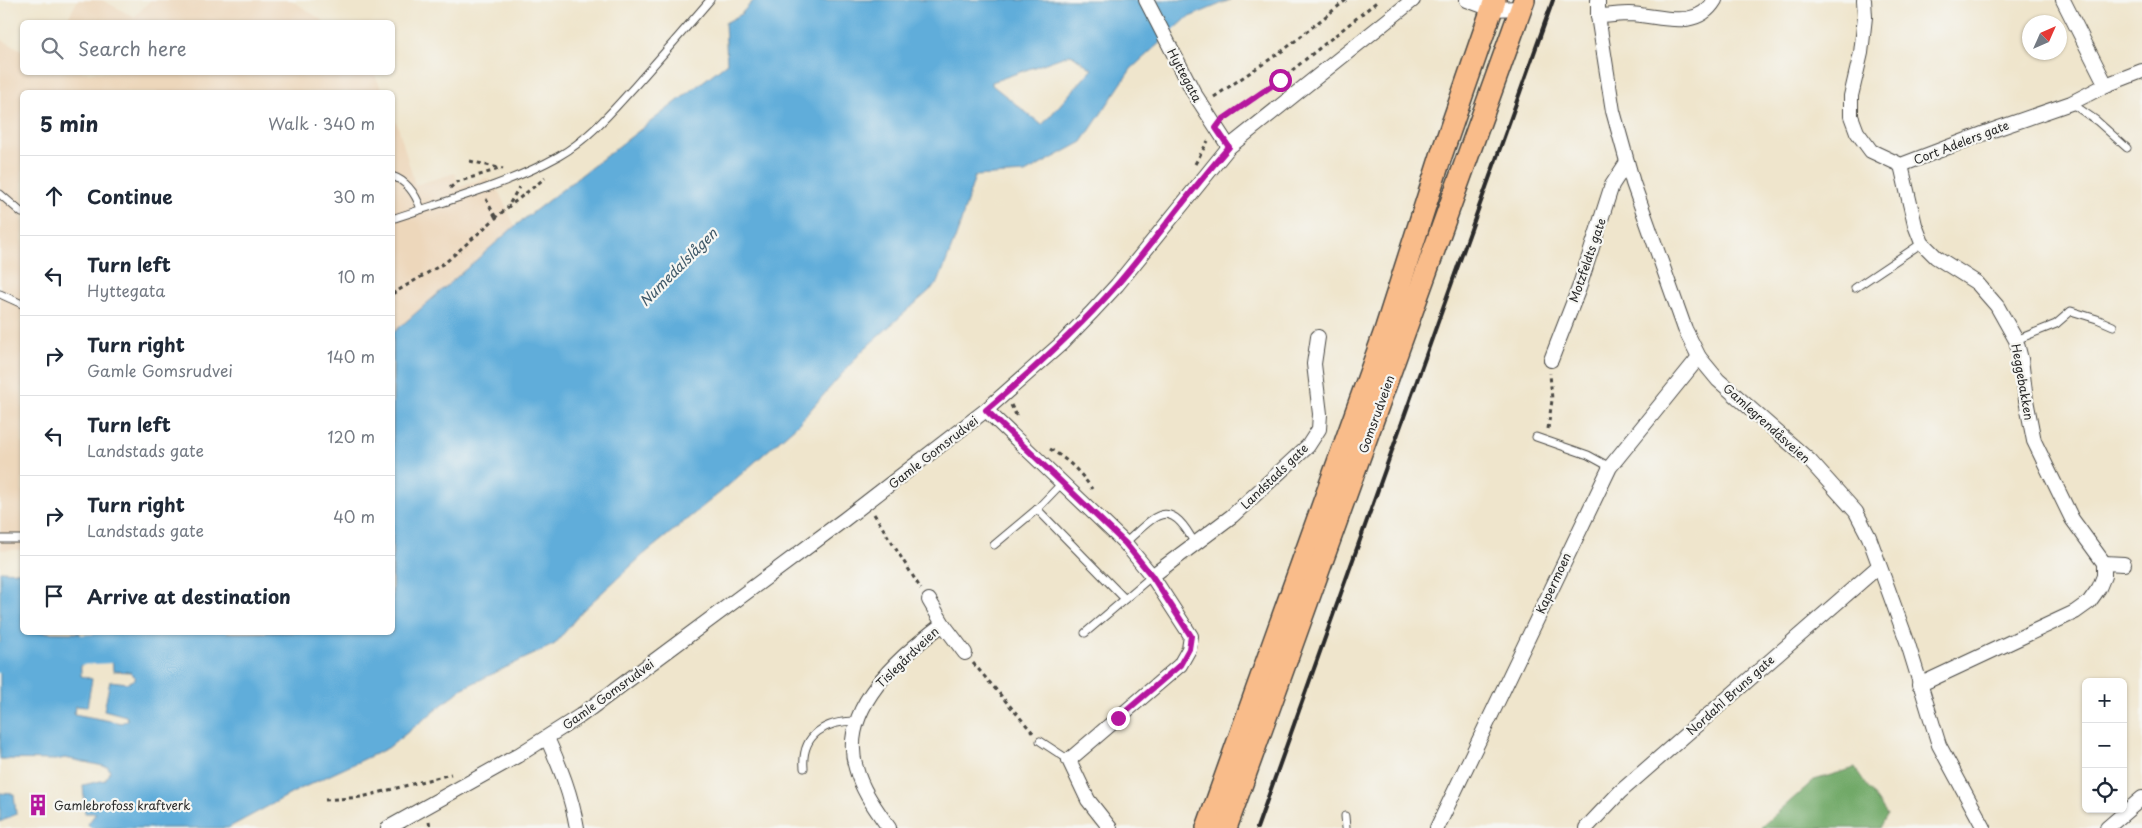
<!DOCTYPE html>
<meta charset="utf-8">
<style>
body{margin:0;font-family:"Playpen Sans",sans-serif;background:#f2f2f3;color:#1f2937}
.controls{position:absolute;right:15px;bottom:15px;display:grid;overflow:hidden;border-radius:8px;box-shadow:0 1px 4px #0004}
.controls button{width:45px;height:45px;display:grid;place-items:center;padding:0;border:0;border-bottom:1px solid #e0e1e3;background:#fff;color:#1f2937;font:25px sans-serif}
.compass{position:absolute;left:2022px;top:15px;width:45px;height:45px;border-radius:50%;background:#fff;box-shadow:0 1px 4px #0004;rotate:45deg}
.stop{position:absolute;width:15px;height:15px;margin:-11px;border:4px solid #b5179e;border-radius:50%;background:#fff}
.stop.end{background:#b5179e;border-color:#fff;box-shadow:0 1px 5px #0008}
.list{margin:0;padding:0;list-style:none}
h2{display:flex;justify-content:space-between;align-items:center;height:65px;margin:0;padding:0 20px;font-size:21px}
h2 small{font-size:16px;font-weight:400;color:#747a83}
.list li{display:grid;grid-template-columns:32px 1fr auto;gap:15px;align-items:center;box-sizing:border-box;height:80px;padding:0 20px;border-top:1px solid #e0e1e3}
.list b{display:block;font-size:19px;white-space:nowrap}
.list p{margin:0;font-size:16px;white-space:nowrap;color:#747a83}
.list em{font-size:16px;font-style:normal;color:#747a83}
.icon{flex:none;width:28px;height:28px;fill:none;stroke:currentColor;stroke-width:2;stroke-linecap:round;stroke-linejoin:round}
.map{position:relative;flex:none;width:2142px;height:828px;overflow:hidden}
.search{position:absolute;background:#fff;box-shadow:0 1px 4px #0004;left:20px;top:20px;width:375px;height:55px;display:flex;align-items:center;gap:12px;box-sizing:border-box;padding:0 18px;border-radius:8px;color:#747a83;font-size:19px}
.panel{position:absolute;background:#fff;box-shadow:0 1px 4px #0004;left:20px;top:90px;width:375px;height:545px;border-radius:8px}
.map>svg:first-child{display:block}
</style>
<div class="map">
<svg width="2142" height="828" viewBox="0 0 2142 828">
<rect width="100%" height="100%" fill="#f6f6f2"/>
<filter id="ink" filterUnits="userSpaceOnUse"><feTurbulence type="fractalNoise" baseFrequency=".02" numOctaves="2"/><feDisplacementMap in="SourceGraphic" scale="10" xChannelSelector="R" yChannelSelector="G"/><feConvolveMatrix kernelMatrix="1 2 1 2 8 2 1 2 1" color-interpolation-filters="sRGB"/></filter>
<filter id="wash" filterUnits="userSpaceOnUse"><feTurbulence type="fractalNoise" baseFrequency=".0096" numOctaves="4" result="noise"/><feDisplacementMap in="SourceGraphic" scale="20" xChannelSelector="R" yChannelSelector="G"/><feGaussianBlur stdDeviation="1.12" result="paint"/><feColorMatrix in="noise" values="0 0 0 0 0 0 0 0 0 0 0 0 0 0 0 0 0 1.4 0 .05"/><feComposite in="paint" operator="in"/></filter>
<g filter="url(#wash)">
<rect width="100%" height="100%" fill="#efe5cc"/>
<!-- built -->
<g fill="#edd7bb">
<path d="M78,0H102L134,17L151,0H291L325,22H66Z"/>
<path d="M0,39L22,50V72L374,73L383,92H22V550H0Z"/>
<path d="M392,114L398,126L415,185L455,173L459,187L486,178L496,186L515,226L393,333Z"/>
</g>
<!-- forest -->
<path fill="#71a968" stroke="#4e6a4a" d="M1855,768L1887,815L1880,828H1760L1814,780Z"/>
<!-- water -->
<g fill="#61adda" stroke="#466c82" fill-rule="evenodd">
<path d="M754,0H1230L1187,18L1131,69L1082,142L1025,173L975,176L958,231L938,283L863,350L798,424L722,491L643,555L582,611L555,644L463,688L388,748L298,790L228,828H91L88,824L96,813H85L83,785L105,780L110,771L108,767L65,758L56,760L0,759V571L22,572V632L80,633L81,676L92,679L87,707L75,706L74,714L121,723L128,720L126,716L104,710L110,681L128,683L136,678L130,672L113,671L111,633L392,632L393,333L515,226L727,63L725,23L740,15ZM1071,54L1092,69L1042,125L992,85V82Z"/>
<path d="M0,793L14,794L16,814L0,822Z"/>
</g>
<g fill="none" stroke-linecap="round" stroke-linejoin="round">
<!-- river -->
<path stroke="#61adda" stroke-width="30" d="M0,658L59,651L112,648L212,632"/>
</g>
</g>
<g filter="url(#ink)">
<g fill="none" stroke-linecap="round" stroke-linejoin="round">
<!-- lane casing -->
<g stroke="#484743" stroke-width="9">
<g id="lane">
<path d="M2071,103L2097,121L2127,148"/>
<path d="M392,176C407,181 416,195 421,209"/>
<path d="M0,194L22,213"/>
<path d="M392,219C449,200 507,185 559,156C589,139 612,111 635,86C660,58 685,29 710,0"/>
<path d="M1855,288L1922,243"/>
<path d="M0,294L22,304"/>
<path d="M2016,340L2056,324L2071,311L2097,319L2113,326"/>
<path d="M1536,437L1588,455L1610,467"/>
<path d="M1037,509L1125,599"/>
<path d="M0,539H22"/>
<path d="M1125,543C1157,514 1169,496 1195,544"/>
<path d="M994,545L1037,509L1062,483"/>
<path d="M1085,633L1152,576"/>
<path d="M1040,741L1069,760"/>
<path d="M804,768C801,734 826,721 856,721"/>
<path d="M1345,816L1346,828"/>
</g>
</g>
<!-- street casing -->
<g stroke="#484743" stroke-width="16">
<g id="street">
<path d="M1146,0L1194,93L1229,147"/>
<path d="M1467,0L1491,9L1521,8"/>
<path d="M1598,0V16L1613,111L1633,183L1685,329L1699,357L1718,380L1810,461L1856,512L1869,537L1908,644L1939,745L1984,828"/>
<path d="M1864,0L1865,17L1861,53L1851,96V116L1857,132L1871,151L1901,165L1993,130L2071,103L2106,85L2142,71"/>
<path d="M2063,0L2106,85"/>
<path d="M1598,16C1608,16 1619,14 1629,14C1659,15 1696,32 1715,0"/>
<path d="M1901,165L1915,225L1922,243L1936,257L1977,283L1997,306L2016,340L2021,359L2026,400L2034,441L2072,519L2104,563V576L2099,588L2089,602L2075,612L1919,685"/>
<path d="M1551,360L1579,288L1612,185L1627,162"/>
<path d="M986,410L1125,543L1152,576L1191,636L1189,649L1180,665L1069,760L1088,800L1110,828"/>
<path d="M2104,563L2124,564"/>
<path d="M1152,576L1232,516L1308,446L1319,429L1320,414L1314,364L1318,337"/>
<path d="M929,600L943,624L965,653"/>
<path d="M547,738C561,769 571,794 577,828"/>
<path d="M388,828L517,756L580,716L845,519L986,410L1062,343L1092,312L1117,285L1229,147L1413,0"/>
<path d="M889,828C876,809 862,791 856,768C838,709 900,656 943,624"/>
<path d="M1437,828L1610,467L1699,357"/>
<path d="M1586,828L1620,792L1879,566"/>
<path d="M2107,828L2142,798"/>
</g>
</g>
<!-- primary casing -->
<g stroke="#484743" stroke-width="24">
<g id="primary">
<path d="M1207,828L1385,331L1441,156L1495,0"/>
<path d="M1226,828L1524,0"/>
</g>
</g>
<!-- path -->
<g stroke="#484743" stroke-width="3" stroke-dasharray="4 4" stroke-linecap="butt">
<path d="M1214,97L1285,49L1346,0"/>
<path d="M1227,117L1280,80L1379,0"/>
<path d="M470,161L503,169"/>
<path d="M1195,164L1208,141"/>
<path d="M450,188L457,182L499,169"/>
<path d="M486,199L496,218"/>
<path d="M510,203L519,187"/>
<path d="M392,294L446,262L507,208L545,178"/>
<path d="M1011,405L1017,417"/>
<path d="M1548,429L1552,400L1550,373"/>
<path d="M1050,449C1068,460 1080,471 1092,489"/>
<path d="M874,514L921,589"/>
<path d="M973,663L1034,734"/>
<path d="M325,800L362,797L451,774"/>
<path d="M429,821L430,828"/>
</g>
<!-- lane -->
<use href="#lane" stroke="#fff" stroke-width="7"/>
<!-- street -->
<use href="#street" stroke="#fff" stroke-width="14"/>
<!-- primary -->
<use href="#primary" stroke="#f9bc8a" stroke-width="21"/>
<!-- rail -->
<path stroke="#2b2b2b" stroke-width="4" d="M1257,828L1553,0"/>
</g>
</g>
<g fill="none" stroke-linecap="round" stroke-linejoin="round" filter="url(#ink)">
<!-- route -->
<path stroke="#b5179e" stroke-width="6" d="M1118,718L1180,665L1189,649L1191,636L1152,576L1125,543L986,410C1032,371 1076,331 1116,286C1155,241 1189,192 1229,147L1216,128L1222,120L1280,80"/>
</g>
<!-- icons -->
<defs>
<g id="building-bare" transform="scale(1.725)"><path d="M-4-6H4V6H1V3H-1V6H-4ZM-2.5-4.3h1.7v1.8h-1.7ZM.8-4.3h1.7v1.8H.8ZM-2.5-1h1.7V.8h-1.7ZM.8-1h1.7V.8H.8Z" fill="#b5179e" stroke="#f6f6f2" stroke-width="2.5" paint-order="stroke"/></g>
</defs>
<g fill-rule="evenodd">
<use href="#building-bare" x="38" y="805"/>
</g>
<g text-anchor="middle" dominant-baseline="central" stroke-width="4.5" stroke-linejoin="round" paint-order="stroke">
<!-- street labels -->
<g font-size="12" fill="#2b2b2b" stroke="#f6f6f2">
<text transform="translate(1185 75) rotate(62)">Hyttegata</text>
<text transform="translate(1961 142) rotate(-21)">Cort Adelers gate</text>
<text transform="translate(1587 260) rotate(-71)">Motzfeldts gate</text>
<text transform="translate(2023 382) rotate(80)">Heggebakken</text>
<text transform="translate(1376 414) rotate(-70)">Gomsrudveien</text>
<text transform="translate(1767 423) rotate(42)">Gamlegrendåsveien</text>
<text transform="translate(933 452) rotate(-38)">Gamle Gomsrudvei</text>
<text transform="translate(1274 476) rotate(-44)">Landstads gate</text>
<text transform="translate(1553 583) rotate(-65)">Kapermoen</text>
<text transform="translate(907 657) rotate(-44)">Tislegårdveien</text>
<text transform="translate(608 694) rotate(-36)">Gamle Gomsrudvei</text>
<text transform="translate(1730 695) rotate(-42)">Nordahl Bruns gate</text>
</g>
<!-- poi labels -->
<g font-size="12" fill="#2b2b2b" stroke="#f6f6f2" text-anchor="start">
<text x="54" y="805">Gamlebrofoss kraftverk</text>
</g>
<!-- water labels -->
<g font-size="14" font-style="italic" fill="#3e5868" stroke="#f6f6f2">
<text transform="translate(678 267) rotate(-45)">Numedalslågen</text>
</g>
</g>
</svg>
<div class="controls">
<button>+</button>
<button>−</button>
<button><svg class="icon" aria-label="locate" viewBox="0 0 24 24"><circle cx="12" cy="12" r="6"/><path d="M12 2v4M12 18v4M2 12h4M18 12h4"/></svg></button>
</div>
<svg class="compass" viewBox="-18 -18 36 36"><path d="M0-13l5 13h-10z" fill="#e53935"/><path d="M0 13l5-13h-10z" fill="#747a83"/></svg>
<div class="stop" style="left:1280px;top:80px"></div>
<div class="stop end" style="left:1118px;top:718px"></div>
<div class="search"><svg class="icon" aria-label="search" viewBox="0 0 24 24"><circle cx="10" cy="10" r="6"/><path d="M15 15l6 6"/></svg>Search here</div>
<section class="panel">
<h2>5 min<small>Walk · 340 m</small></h2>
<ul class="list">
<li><svg class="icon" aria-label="ahead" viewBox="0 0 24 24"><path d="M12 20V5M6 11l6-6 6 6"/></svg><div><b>Continue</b></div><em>30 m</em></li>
<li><svg class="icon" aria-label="left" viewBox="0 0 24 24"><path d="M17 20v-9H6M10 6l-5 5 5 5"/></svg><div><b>Turn left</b><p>Hyttegata</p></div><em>10 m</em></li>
<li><svg class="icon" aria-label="right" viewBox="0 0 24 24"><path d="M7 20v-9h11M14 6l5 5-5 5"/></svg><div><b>Turn right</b><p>Gamle Gomsrudvei</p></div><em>140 m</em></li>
<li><svg class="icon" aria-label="left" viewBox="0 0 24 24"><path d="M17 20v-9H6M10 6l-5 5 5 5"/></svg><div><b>Turn left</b><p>Landstads gate</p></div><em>120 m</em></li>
<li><svg class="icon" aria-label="right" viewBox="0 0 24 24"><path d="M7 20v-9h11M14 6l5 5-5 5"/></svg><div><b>Turn right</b><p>Landstads gate</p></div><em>40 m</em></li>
<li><svg class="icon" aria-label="arrive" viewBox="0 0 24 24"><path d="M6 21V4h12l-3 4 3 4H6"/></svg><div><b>Arrive at destination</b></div></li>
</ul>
</section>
</div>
